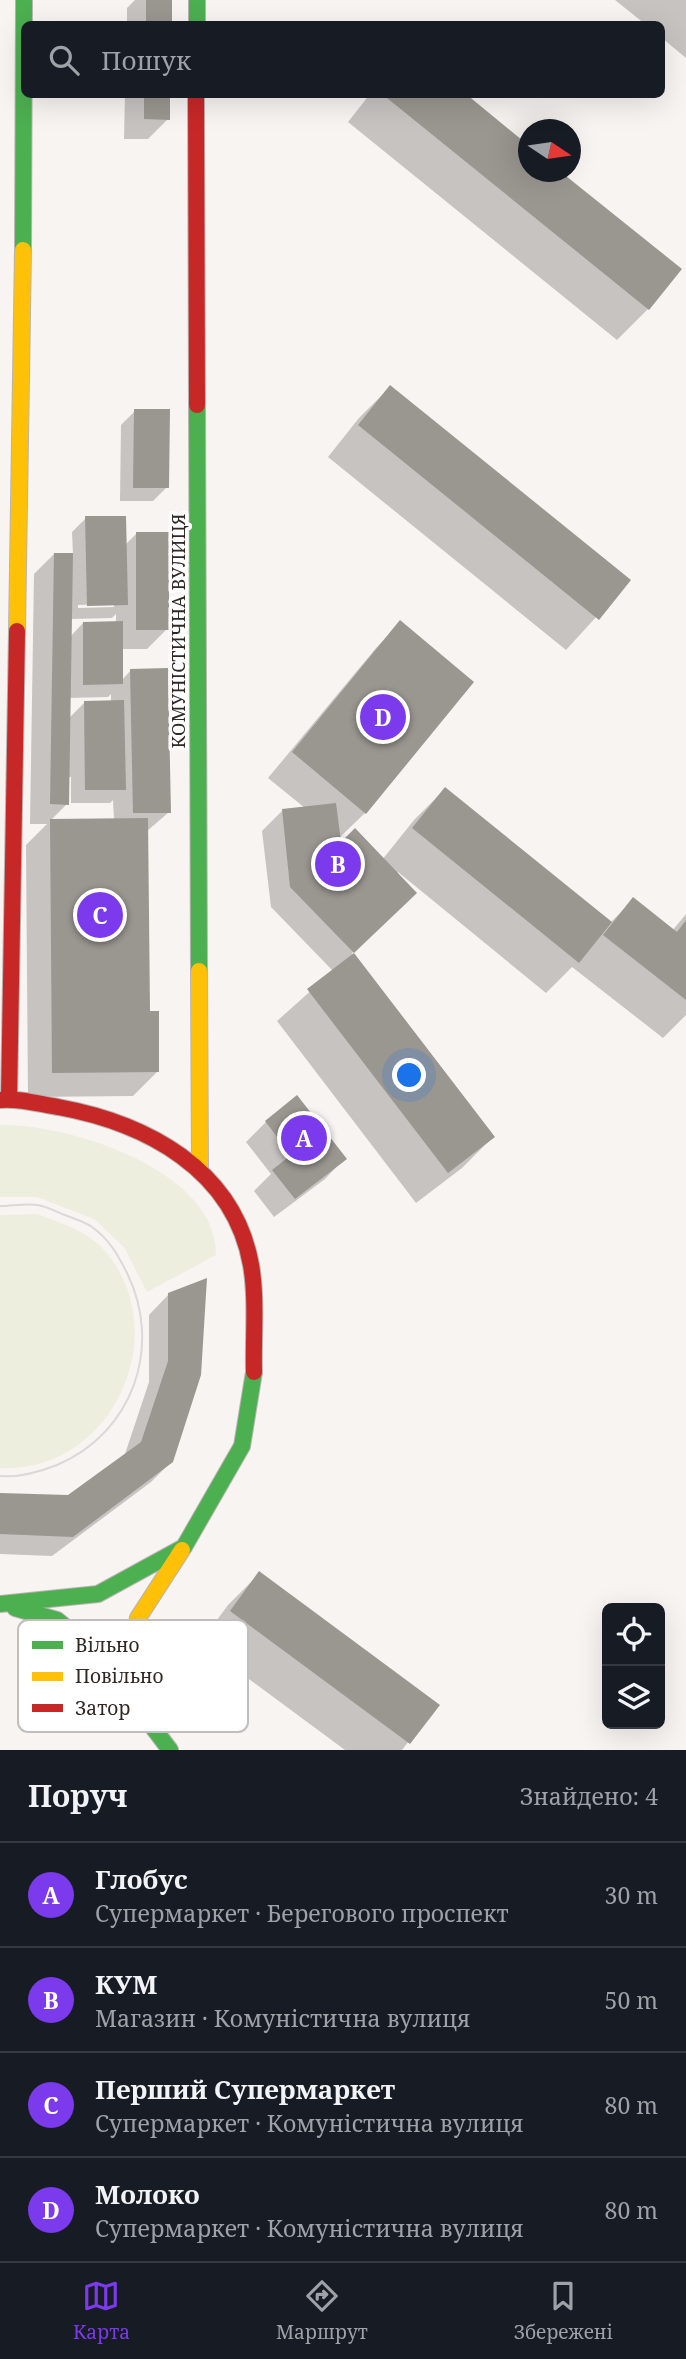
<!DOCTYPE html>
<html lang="uk">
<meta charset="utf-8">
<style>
body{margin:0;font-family:"Noto Serif",serif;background:#242831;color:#f1f3f6}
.controls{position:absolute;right:21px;bottom:21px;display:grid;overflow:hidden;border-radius:10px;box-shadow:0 7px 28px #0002}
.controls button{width:63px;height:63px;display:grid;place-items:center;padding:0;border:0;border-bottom:2px solid #363941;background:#171b24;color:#f1f3f6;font:35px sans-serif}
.compass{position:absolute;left:518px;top:119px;width:63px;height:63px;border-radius:50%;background:#171b24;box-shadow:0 7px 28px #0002;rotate:103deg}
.you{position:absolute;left:410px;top:1076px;width:24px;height:24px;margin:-18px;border:5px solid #fff;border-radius:50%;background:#1a73e8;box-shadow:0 0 0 10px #1a73e833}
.badge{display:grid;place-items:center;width:46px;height:46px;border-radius:50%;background:#7c3aed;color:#fff;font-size:23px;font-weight:700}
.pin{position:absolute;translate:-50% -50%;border:4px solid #fff;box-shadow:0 2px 7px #0006}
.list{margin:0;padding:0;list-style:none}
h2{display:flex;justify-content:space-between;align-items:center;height:91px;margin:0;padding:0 28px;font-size:30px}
h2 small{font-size:23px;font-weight:400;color:#9ea1a6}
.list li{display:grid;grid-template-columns:46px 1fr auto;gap:21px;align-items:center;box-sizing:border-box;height:105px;padding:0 28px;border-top:2px solid #363941}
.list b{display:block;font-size:26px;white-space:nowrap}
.list p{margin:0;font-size:23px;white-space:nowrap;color:#9ea1a6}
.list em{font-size:23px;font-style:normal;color:#9ea1a6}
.icon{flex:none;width:38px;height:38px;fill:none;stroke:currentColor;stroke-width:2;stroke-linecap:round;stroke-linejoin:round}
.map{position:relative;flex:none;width:686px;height:1750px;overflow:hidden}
.search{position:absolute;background:#171b24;box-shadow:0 7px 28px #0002;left:21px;right:21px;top:21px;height:77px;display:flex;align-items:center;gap:18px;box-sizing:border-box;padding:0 24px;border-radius:10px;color:#9ea1a6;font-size:26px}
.sheet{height:511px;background:#171b24}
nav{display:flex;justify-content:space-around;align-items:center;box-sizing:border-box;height:98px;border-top:2px solid #363941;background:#171b24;font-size:19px;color:#9ea1a6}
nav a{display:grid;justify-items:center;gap:4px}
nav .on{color:#7c3aed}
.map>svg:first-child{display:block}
</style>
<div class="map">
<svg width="686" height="1750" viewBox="0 0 686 1750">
<rect width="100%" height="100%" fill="#f8f4f2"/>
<!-- green -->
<g fill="#eeeede">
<path d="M0,1125C69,1123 218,1171 216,1255L147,1292L124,1247L94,1219L37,1197H0Z"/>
<path d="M37,1214C63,1224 92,1232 110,1257C173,1342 108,1474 0,1468V1215Z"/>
</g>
<!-- shadow -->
<g fill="#0003" fill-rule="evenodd">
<path d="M135,0H170V24H127V8Z"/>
<path d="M615,0H686V58L662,38V24H645Z"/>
<path d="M125,94H169L168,119L148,139H124Z"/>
<path d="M370,94H463L528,147V172H559L680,270L648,309L617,340L348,122Z"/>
<path d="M390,387L629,581L566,650L328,457L359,418Z"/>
<path d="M135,411L167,487L153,501H120L121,425Z"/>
<path d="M86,518L125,545L136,534L167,629L147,649H121L122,680L131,670L169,812L146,832L148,1013L158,1071L133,1096L28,1097L26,845L47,824H30L34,574L54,554L73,555L72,532ZM114,604V607L78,608V605ZM116,614V623H83L70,637L71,619L112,618ZM111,694V702L84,703L69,718V698L108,697ZM68,777H71V803H110L113,800L114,820H51L67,804Z"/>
<path d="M400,623L365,813L339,838V845L382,860L414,820L445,789L610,923L633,900L672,931L686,914V1015L663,1038L572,967L546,993L398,872L394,913L352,953L493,1137L462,1168L416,1203L277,1021L333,971L271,907L262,831L282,811L305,808L268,778L376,648Z"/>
<path d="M266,1122L344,1159L325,1179L274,1217L254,1191L271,1174L246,1142Z"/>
<path d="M169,1294L172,1461L151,1482L52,1556L0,1554V1494L69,1497L124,1457L149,1382V1315Z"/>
<path d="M259,1574L437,1705L402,1750H345L200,1643L228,1605Z"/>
</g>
<!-- building -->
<g fill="#9a9690">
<rect x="146" y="0" width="26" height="24"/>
<path d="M144,94H170V120L144,119Z"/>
<path d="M382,94H466L528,145V172H561L682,269L649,310Z"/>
<path d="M390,385L631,580L599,620L358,425Z"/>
<path d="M134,409H170L169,488H133Z"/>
<path d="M85,516H126L128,605L87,606Z"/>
<rect x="136" y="532" width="33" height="98"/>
<path d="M54,553H73L69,805L50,804Z"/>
<path d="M400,620L474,682L366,814L292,752Z"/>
<path d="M123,621V684L83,685V622Z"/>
<path d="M168,668L171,813H133L130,669Z"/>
<path d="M124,700L126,790H85L84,701Z"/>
<path d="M445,787L612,922L579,963L412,828Z"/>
<path d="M336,803L341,842L355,828L417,893L354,953L495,1137L448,1173L307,989L354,953L290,887L282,809Z"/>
<path d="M148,818L150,1011H159V1072L52,1073L50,819Z"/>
<path d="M633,897L677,932L686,920V1000L603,935Z"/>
<path d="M297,1095L347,1159L295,1199L272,1170L291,1155L265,1121Z"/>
<path d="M207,1278L201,1375L173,1462L73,1537L0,1534V1493L68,1495L141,1442L168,1361V1293Z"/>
<path d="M259,1571L440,1705L410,1744L230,1611Z"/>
</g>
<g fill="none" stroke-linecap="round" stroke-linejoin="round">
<!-- fast casing -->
<g stroke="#b9b4b1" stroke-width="18">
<g id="fast">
<path d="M197,0V24"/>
<path d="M23,250L24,0"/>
<path d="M197,405L199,971"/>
<path d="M0,1604L98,1594L184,1547L242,1446L254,1372"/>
<path d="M15,1608L57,1620L96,1652L170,1750"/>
</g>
</g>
<!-- slow casing -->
<g stroke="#b9b4b1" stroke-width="18">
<g id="slow">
<path d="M17,631L23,250"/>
<path d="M199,971L200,1168"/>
<path d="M136,1705L130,1662L138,1618L182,1550"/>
</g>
</g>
<!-- jam casing -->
<g stroke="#b9b4b1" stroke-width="18">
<g id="jam">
<path d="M196,94L197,405"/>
<path d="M9,1099L17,631"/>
<path d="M0,1100C19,1098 39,1104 58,1107C146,1123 234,1169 251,1265C257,1299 253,1338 254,1372"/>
</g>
</g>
<!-- fast -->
<use href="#fast" stroke="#4caf50" stroke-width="16"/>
<!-- slow -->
<use href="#slow" stroke="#ffc107" stroke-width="16"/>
<!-- jam -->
<use href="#jam" stroke="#c62828" stroke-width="16"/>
<!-- tram -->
<path stroke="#dad9d8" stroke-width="2" d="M0,1206C12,1206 26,1203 37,1205C46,1206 55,1211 62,1214C72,1218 84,1221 92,1227C109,1239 118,1255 127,1273C163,1346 133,1433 57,1465C39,1472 19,1478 0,1476"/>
</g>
<g text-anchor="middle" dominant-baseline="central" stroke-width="7" stroke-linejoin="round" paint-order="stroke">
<!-- street labels -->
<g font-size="18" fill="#302823" stroke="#fff">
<text transform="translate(178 631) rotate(-90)">КОМУНІСТИЧНА ВУЛИЦЯ</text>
</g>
</g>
<!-- legend -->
<rect x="18" y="1620" width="230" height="112" rx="10" fill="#fff" stroke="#c1bebd" stroke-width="2"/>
<rect x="32" y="1641" width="31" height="8" fill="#4caf50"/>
<rect x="32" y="1672" width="31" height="9" fill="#ffc107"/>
<rect x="32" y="1704" width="31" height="8" fill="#c62828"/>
<g font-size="19" fill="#302823">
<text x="75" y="1652">Вільно</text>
<text x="75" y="1683">Повільно</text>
<text x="75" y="1715">Затор</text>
</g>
</svg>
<div class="controls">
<button><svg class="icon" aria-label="locate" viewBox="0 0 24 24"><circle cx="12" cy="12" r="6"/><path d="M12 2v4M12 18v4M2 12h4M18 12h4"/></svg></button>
<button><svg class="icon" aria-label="layers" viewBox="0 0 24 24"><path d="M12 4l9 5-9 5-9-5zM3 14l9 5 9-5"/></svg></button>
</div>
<svg class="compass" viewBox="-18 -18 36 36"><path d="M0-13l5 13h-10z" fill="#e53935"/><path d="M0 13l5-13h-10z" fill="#9ea1a6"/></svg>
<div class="you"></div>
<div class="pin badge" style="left:304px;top:1138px">A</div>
<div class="pin badge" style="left:338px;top:864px">B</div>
<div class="pin badge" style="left:100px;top:915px">C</div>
<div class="pin badge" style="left:383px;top:717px">D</div>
<div class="search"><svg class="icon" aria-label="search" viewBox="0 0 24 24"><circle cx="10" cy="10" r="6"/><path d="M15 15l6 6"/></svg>Пошук</div>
</div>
<section class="sheet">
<h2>Поруч<small>Знайдено: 4</small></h2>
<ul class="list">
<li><span class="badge">A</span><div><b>Глобус</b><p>Супермаркет · Берегового проспект</p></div><em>30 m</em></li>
<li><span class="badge">B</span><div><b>КУМ</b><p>Магазин · Комуністична вулиця</p></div><em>50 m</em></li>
<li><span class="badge">C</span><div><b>Перший Супермаркет</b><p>Супермаркет · Комуністична вулиця</p></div><em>80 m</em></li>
<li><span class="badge">D</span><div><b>Молоко</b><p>Супермаркет · Комуністична вулиця</p></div><em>80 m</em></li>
</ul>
</section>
<nav>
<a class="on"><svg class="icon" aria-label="map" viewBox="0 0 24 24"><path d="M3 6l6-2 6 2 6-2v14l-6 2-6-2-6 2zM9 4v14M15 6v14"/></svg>Карта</a>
<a><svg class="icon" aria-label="directions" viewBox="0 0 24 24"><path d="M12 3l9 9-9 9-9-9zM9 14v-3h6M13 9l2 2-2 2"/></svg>Маршрут</a>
<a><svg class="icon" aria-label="saved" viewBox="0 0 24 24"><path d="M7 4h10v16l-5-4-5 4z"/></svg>Збережені</a>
</nav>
